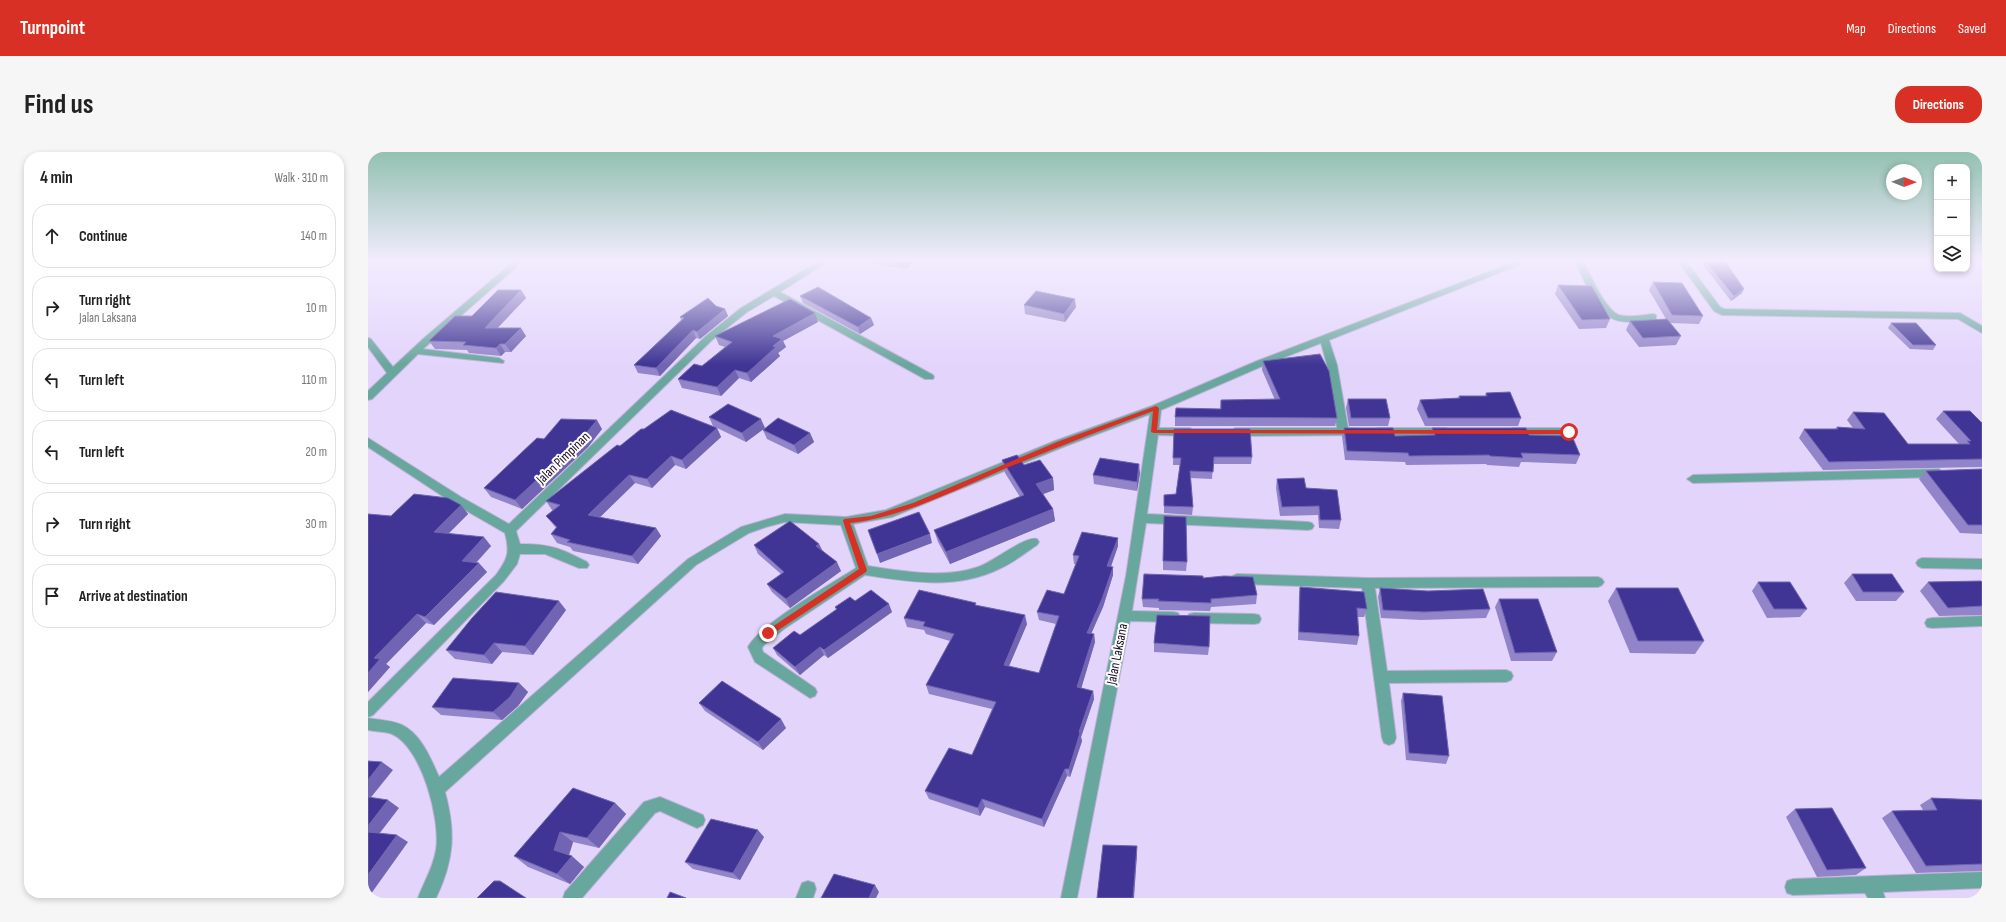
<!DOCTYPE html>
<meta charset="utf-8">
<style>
body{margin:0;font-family:"Sofia Sans Condensed",sans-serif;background:#f6f6f6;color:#222}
.controls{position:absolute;right:12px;top:12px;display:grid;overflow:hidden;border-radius:8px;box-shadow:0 2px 6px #0003}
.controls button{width:36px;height:36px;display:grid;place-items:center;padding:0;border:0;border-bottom:1px solid #e0e0e0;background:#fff;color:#222;font:20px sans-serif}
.compass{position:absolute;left:1518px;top:12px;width:36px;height:36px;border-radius:50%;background:#fff;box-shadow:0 2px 6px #0003;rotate:91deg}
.stop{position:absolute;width:12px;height:12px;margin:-9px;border:3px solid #d93025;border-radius:50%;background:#fff}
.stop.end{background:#d93025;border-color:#fff;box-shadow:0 1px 4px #0008}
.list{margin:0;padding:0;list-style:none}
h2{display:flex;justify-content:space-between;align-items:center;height:52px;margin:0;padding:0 16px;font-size:17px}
h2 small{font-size:13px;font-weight:400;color:#767676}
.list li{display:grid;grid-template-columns:26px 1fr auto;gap:12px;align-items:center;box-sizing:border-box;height:64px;margin:0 8px 8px;padding:0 8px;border:1px solid #e0e0e0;border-radius:16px}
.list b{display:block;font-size:15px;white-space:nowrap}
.list p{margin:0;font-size:13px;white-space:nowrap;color:#767676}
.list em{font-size:13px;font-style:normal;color:#767676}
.icon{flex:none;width:22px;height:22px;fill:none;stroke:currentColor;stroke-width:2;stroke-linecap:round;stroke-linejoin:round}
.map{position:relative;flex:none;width:1614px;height:746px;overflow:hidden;border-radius:16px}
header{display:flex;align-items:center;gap:24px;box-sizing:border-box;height:56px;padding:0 20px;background:#d93025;color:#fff}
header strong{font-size:19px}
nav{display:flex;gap:22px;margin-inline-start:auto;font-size:14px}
.intro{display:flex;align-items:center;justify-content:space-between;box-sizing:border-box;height:96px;padding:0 24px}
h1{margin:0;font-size:28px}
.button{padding:10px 18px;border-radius:16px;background:#d93025;color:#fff;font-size:14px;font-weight:700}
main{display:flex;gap:24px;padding:0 24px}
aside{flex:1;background:#fff;border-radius:16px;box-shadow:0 2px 6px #0003}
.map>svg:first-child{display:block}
</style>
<header>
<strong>Turnpoint</strong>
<nav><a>Map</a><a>Directions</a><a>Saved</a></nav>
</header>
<div class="intro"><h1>Find us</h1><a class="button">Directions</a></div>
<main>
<aside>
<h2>4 min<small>Walk · 310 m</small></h2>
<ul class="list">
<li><svg class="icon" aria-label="ahead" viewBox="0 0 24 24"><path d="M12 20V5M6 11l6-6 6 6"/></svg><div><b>Continue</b></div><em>140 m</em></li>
<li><svg class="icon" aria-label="right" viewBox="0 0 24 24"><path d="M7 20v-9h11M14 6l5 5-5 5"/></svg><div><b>Turn right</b><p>Jalan Laksana</p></div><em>10 m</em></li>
<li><svg class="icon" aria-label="left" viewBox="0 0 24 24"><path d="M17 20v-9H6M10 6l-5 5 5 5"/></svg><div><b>Turn left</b></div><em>110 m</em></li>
<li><svg class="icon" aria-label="left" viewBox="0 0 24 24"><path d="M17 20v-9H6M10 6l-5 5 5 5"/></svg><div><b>Turn left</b></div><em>20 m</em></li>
<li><svg class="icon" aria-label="right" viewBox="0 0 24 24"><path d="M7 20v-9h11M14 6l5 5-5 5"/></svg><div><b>Turn right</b></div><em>30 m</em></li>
<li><svg class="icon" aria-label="arrive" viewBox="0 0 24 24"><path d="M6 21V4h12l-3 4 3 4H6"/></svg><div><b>Arrive at destination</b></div></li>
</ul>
</aside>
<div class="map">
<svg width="1614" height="746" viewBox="0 0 1614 746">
<rect width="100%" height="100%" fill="#e3d4fc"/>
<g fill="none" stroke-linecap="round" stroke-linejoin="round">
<!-- street casing -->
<g stroke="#beb0d5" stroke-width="2">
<g id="street">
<path d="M146,109H155L55,197L131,206L136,209L135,211L50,202L4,247L0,248V239L19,221L0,195V186L3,187L25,215L55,187Z"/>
<path d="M451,109H461L412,140L565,223L566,225L565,227H557L406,144L379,160L344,188L148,379L152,392C182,392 192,396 219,410L221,413L219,416H211L177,402H152L149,412L136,429L5,563L0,565V550L128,423C140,406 142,401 137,381L85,351L0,295V286L93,345L141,372L338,184L373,156Z"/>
<path d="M1149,109H1161L961,188L969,213L980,276L994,277L995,280L994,283L867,284L862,280L867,276H969L959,213L953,191L897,213L793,258L791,276H822L827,280L822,284L790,283L779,362L940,370L944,371L946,374L944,377L940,378L778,371L764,459L805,460L810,461L812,465L810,469L805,470L762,469L709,746H693L758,424L782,262L695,295L524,365L485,372L500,414C535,419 575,427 610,415C624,411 658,383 669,387L671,390L669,393C657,401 646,410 633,416C590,438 542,430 497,423L416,477L396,493L394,496L395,500L447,536L449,540L447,544L442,546L387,510L380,495C392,472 463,432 488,416L473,373L417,370L398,375L381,381L328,413L77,640C88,681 86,708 68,746H50C56,730 65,716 68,698C73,669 54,595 24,582C17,579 8,580 0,578V566C11,568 23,568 34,573C53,582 63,607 71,625L320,407L373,375L417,362L478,365L518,358L687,289L784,254L889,209Z"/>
<path d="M1207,109H1215C1222,122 1237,158 1251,163C1261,166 1274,163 1285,162L1288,163V167C1276,170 1251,173 1240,164C1226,154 1214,124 1207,109Z"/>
<path d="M1310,109H1318L1352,155L1356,157L1592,161L1614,174V181L1590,167L1354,163L1346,159Z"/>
<path d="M1011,276H1078L1083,280L1078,284L1007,283L1006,280L1007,277Z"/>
<path d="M1145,276H1201L1206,280L1201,284L1141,283L1140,280Z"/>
<path d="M1571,317L1577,321L1571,325L1325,331L1319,327L1325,323Z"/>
<path d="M1554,406L1614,407V417L1554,416L1550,414L1548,411L1550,408Z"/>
<path d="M869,422L1000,426L1230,425L1234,427L1236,430L1234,433L1230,435L1007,436L1019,519L1138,518L1143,520L1145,524L1143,528L1138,530L1021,531L1028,586L1026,591L1021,593L1016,591L1014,586L994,436L869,432L865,430L863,427L865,424Z"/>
<path d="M826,461L886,462L891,463L893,467L891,471L886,472L826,471L821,470L819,466L821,462Z"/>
<path d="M1614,464V474L1564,476L1559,475L1557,471L1559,467L1564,466Z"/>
<path d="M292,645L335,663L337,668L335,673L329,676L292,659L287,661L214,746H195L197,740L276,650Z"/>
<path d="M1614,720V736L1515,740L1517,746H1500L1497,741L1425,743L1419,741L1417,735L1419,729L1425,727Z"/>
<path d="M440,729L446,731L448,737L445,746H428L434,731Z"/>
</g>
</g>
<!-- street -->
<use href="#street" fill="#68a79d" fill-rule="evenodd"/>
</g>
<!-- wall -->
<g fill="#9284c8">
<path d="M505,109H546L538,117L506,112Z"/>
<path d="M1332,109H1357L1374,141L1363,149Z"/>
<path d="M1285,130L1335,164L1331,172L1302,171L1313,184L1308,193L1271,195L1258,178L1262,169L1298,167L1281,138Z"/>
<path d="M1190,133L1242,167L1238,176L1211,177L1187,142Z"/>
<path d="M153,138L158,146L129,176L158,184L143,200H137L133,204L101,201L99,198L67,197L61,189L104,164Z"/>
<path d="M432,144L503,166L506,173L492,182L435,151Z"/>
<path d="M656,153L708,155L697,170L657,162Z"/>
<path d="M348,154L357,157L360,164L332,187L328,186L292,224L270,221L266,213L313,168L312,165Z"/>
<path d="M450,170L415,189L418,195L410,201L412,204L383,230L371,226L353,244L314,236L310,227L334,214L357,195L351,193L347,184Z"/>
<path d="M1523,171L1568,193L1565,198L1542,197L1520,176Z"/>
<path d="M895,209L969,266L967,274H807V265L852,257L853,248H907L894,218Z"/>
<path d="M1118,241L1153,266L1150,274H1057L1049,257L1052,248L1090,246L1091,244H1117Z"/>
<path d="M980,247L1022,266L1020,274H981L978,256Z"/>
<path d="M1575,259L1614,271V315L1455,318L1431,286L1436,277H1467L1469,275L1485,276L1479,268L1485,260L1540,292H1591L1568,267Z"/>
<path d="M341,265L397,276L378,290L345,274Z"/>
<path d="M349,276L353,285L318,317L307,313L284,336L267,331L232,365L288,376L293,384L270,412L205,399L202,395L189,391L183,382L188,376L178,364L185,358H184L178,349L252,294L276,277Z"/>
<path d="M976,276L1027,284L1062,283L1064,276L1161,283L1212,303L1208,312L1153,310L1151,315L1119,313L1118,312L1038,313L1037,310L977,308L974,284Z"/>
<path d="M234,277L220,295L154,357L123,345L116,336L176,287Z"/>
<path d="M806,277L884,305L883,312H845L844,327L822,326L825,355L824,363L796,361V343L808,342L812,313H805Z"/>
<path d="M395,278L442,281L446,290L430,302L399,287Z"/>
<path d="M634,308L656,313L685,326L686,338L675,342L685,357L687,369L582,412L570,390L566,378L652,345L637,321Z"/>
<path d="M1614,317V382L1592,381L1551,327L1558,319Z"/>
<path d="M772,321L769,339L726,332L725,323Z"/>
<path d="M909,327L938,336L973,368L971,377L951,376L950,363L912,364L908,336Z"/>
<path d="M93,353L100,362L81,381L123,394L108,411L119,420L66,473L58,471L18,512L22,515L0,540V362L23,364Z"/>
<path d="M750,386V394L743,414L745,415V423L735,455L723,481L726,482L727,490L713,536L725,539L726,547L713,585L714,589L702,625L699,624L676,675L617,655L612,664L561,647L557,639L604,603L624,557L561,542L558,533L582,489L558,482L556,478L539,475L536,466L609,454L659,472L641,514L671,521L688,472L671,468L669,460L696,442L708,412H706L705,403Z"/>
<path d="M451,392L454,398L473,419L422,456L404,440L399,432L413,422L390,402L386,393Z"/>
<path d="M795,409L819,410L818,419L795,418Z"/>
<path d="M1484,422L1536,440L1528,449H1488L1476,431Z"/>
<path d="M835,426L889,443L888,452L843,455L842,459L791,458V456L775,455L774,447Z"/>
<path d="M1614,429V463L1571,464L1552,439L1560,430Z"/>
<path d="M1390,430L1439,457L1432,465L1399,466L1384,439Z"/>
<path d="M932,435L999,457L996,465H990L991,484L989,493L930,488L931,444Z"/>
<path d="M1012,436L1122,457L1118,466L1053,468L1013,466L1010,445Z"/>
<path d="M1248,436L1336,489L1327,502L1262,501L1240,449Z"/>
<path d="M1131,447L1189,500L1184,509H1143L1127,455Z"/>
<path d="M487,449L524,460L460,506L456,503L432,523L409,503L405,496L432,483L468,458L467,455Z"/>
<path d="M198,458L165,503L134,500L124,512L87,507L78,498Z"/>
<path d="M786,491L841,495L840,503L786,500Z"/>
<path d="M151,531L160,540L150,554L134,568L73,563L64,555Z"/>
<path d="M1035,541L1081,604L1078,612L1038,608L1033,549Z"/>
<path d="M331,551L418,576L395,598L337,559Z"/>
<path d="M1563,646L1614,648V719L1548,721L1514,666L1524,659L1555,658L1552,653Z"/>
<path d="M247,651L258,662L231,696L205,690L201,703L216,715L202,732L160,715L146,704Z"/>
<path d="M1427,657L1498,716L1488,723L1449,725L1418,665Z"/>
<path d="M396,685L372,728L325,717L317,710Z"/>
</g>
<!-- shaded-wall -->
<g fill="#7165b3">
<path d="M541,109H546L538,117L537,113Z"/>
<path d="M1376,137L1374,141L1363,149L1366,144Z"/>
<path d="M153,138L158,146L122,184L117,176Z"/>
<path d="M707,147L708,155L697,170L696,162Z"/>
<path d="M357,157L360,164L332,187L329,180Z"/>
<path d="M447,161L450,170L415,189L418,195L410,201L412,204L383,230L379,221L405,184Z"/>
<path d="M503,166L506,173L492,182L490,175Z"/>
<path d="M153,176L158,184L143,200L137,192Z"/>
<path d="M325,178L328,186L292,224L288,216Z"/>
<path d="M132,192L137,200L133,204L128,196Z"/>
<path d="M367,218L371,226L353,244L349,235Z"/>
<path d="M393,267L397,276L378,290L374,281Z"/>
<path d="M229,268L234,277L220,295L154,357L147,348Z"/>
<path d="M349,276L353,285L318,317L314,308Z"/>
<path d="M442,281L446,290L430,302L426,293Z"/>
<path d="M303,304L307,313L284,336L279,327Z"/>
<path d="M771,312L772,321L769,339V330Z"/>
<path d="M261,323L267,331L226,371L220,363Z"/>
<path d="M685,326L686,338L670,344L668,332Z"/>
<path d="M93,353L100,362L74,388L66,380Z"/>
<path d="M685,357L687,369L582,412L578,400Z"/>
<path d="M288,376L293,384L270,412L264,404Z"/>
<path d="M562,382L564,391L512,411L509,402Z"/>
<path d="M116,385L123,394L102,417L94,409Z"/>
<path d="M750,386V394L740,423L739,414Z"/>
<path d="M451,392L455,400L448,394Z"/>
<path d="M469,410L473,419L422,456L418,447Z"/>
<path d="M111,411L119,420L66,473L57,465Z"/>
<path d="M745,415V423L735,455L720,489L719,481Z"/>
<path d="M191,449L198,458L165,503L157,494Z"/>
<path d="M521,452L524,460L460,506L456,498Z"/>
<path d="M49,462L58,471L18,512L22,515L0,540V521L6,506Z"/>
<path d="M657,463L659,472L638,521L636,513Z"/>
<path d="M726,482L727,490L711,544L709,535Z"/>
<path d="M126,491L134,500L124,512L116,503Z"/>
<path d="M452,495L456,503L432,523L427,515Z"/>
<path d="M151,531L160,540L150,554L134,568L125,560Z"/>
<path d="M725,539L726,547L713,585L714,589L702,625L701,617L711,580Z"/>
<path d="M413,567L418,576L395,598L390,590Z"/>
<path d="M14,610L25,618L0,649V628Z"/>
<path d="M697,617L699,624L676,675L674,667Z"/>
<path d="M614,647L617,655L612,664L610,656Z"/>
<path d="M20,648L31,656L8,686L0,682V674Z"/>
<path d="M247,651L258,662L231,696L219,686Z"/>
<path d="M390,678L396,685L372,728L365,721Z"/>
<path d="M192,680L205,690L199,709L186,698Z"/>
<path d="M29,683L40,690L0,746V723Z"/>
<path d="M769,694V702L766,746H765Z"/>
<path d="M204,704L216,715L202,732L189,722Z"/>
<path d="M507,733L511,740L508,746H501Z"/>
</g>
<!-- building -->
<g fill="#403594" stroke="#7165b3">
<path d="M514,109H541L537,113Z"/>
<path d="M1337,109H1357L1376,137L1366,144Z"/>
<path d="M1285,130L1314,131L1335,164L1304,163Z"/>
<path d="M1190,133L1224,134L1242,167L1214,168Z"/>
<path d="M450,135L503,166L490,175L432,144Z"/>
<path d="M130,138H153L117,176H153L137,192H132L128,196L95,193L98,190L61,189L87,164H104Z"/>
<path d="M668,139L707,147L696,162L656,153Z"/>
<path d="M340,146L348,154L357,157L329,180L325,178L288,216L266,213L316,166L312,165Z"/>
<path d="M422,147L447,161L405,184L414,187L405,194L408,195L379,221L367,218L349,235L310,227L326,212L334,214L364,190L347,184Z"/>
<path d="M1299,167L1313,184L1275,186L1262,169Z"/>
<path d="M1523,171H1548L1568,193H1545Z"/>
<path d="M952,202L961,219L969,266L807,265L808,256L853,257V248L912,247L895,209Z"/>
<path d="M1142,240L1153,266H1060L1052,248L1092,246L1091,244H1119L1118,241Z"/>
<path d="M980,247H1018L1022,266H983Z"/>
<path d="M360,252L393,267L374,281L341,265Z"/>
<path d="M303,258L349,276L314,308L303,304L279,327L261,323L220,363L288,376L264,404L199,390L202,388L183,382L189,375L178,364L192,353L178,349L249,293L252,294L273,277H276Z"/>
<path d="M1575,259H1602L1614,271V307L1461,310L1436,277H1470L1469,275L1497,277L1485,260L1516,261L1540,292H1602L1599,289H1603Z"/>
<path d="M410,266L442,281L426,293L395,278Z"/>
<path d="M193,267L229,268L214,286L147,348L116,336L169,286L176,287Z"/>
<path d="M976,276H1025L1027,284L1067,283L1064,276H1158L1161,283L1204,284L1212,303L1153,301L1155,306L1122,304L1121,303L1041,304L1040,301L979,299Z"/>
<path d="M806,277H882L884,305H846L845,320L822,319L825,355L796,354V343L808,342L813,306H805Z"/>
<path d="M649,303L656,313L672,308L685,326L668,332L685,357L578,400L566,378L656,343L634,308Z"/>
<path d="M732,306L771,312L769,330L725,323Z"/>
<path d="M1614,317V373H1600L1558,319Z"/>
<path d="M936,326L938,336L969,338L973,368H952L951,354L914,355L909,327Z"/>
<path d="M46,342L80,346L93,353L66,380L116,385L94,409L111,411L57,465L49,462L6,506L12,507L0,521V362L23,364Z"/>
<path d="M551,360L562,382L509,402L500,378Z"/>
<path d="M796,364L818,365L819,410L795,409Z"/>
<path d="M422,369L451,392L448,394L469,410L418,447L399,432L416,420L386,393Z"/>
<path d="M714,380L750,386L739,414L745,415L734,447L719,481L726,482L709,535L725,539L711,580L712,581L701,617H697L674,667L614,647L610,656L557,639L581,596L604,603L628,550L558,533L586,482L555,474L557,470L536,466L551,438L608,451L607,453L657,463L636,513L671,521L691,464L669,460L679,438L696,442L711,404L705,403Z"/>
<path d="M776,422L835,424V426L856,424L885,425L889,443L843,447V451L790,449L791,447H774Z"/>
<path d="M1484,422H1524L1536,440H1495Z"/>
<path d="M1613,429L1614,430V454L1580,456L1560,430Z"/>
<path d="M1390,430H1422L1439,457H1406Z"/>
<path d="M932,435L996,440L999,457L989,456L991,484L931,480Z"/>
<path d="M1012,436L1060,439L1115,437L1122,457L1056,460L1015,458Z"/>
<path d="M1248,436H1310L1336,489H1270Z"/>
<path d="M503,438L521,452L456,498L452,495L427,515L405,496L426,479L432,483L469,457L467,455L482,445L487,449Z"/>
<path d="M128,440L191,449L157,494L126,491L116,503L78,498L104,466Z"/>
<path d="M1131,447H1170L1189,500L1147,501Z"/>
<path d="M789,463L842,464L841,495L786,491Z"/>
<path d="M85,526L151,531L142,545L125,560L64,555Z"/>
<path d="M354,529L413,567L390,590L331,551Z"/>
<path d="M1035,541L1074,544L1081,604L1041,601Z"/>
<path d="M0,609L14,610L0,628Z"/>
<path d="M205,636L247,651L219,686L192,680L186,698L204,704L189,722L146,704Z"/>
<path d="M0,645L20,648L0,674Z"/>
<path d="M1563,646L1614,648V712L1558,714L1524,659L1569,658Z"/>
<path d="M1464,656L1498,716L1459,718L1427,657Z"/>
<path d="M343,667L390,678L365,721L317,710Z"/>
<path d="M0,680L29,683L0,723Z"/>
<path d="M735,693L769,694L765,746H729Z"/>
<path d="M466,722L507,733L501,746H453Z"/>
<path d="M126,729H132L158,746H109Z"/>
<path d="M302,740L318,746H299Z"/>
</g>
<!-- sky -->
<linearGradient id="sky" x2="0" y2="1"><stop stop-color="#93c1b1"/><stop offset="0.51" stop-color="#f2ecfe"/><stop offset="1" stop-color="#f2ecfe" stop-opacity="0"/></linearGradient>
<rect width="1614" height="213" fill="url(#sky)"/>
<!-- route -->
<path fill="#d93025" d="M788,254L791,256L789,278H1201L1204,280L1201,282L786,281L783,280L785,259C734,278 684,297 634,318C585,339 535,365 482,371L499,418L498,420L403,483H398V479L491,417L475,369L476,367L503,364L545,351L689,290Z"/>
<g text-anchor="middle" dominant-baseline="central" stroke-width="4" stroke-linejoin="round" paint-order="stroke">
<!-- street labels -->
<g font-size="14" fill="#160b22" stroke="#fdfdfd">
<text transform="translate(195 306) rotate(-44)">Jalan Pimpinan</text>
<text transform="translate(749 502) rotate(-79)">Jalan Laksana</text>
</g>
</g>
</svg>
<div class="controls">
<button>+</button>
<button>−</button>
<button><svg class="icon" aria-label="layers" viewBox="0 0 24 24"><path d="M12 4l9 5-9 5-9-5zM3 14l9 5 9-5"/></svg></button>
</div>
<svg class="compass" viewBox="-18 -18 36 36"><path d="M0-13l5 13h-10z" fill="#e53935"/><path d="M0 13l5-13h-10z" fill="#767676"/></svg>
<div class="stop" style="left:1201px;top:280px"></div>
<div class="stop end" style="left:400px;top:481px"></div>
</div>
</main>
